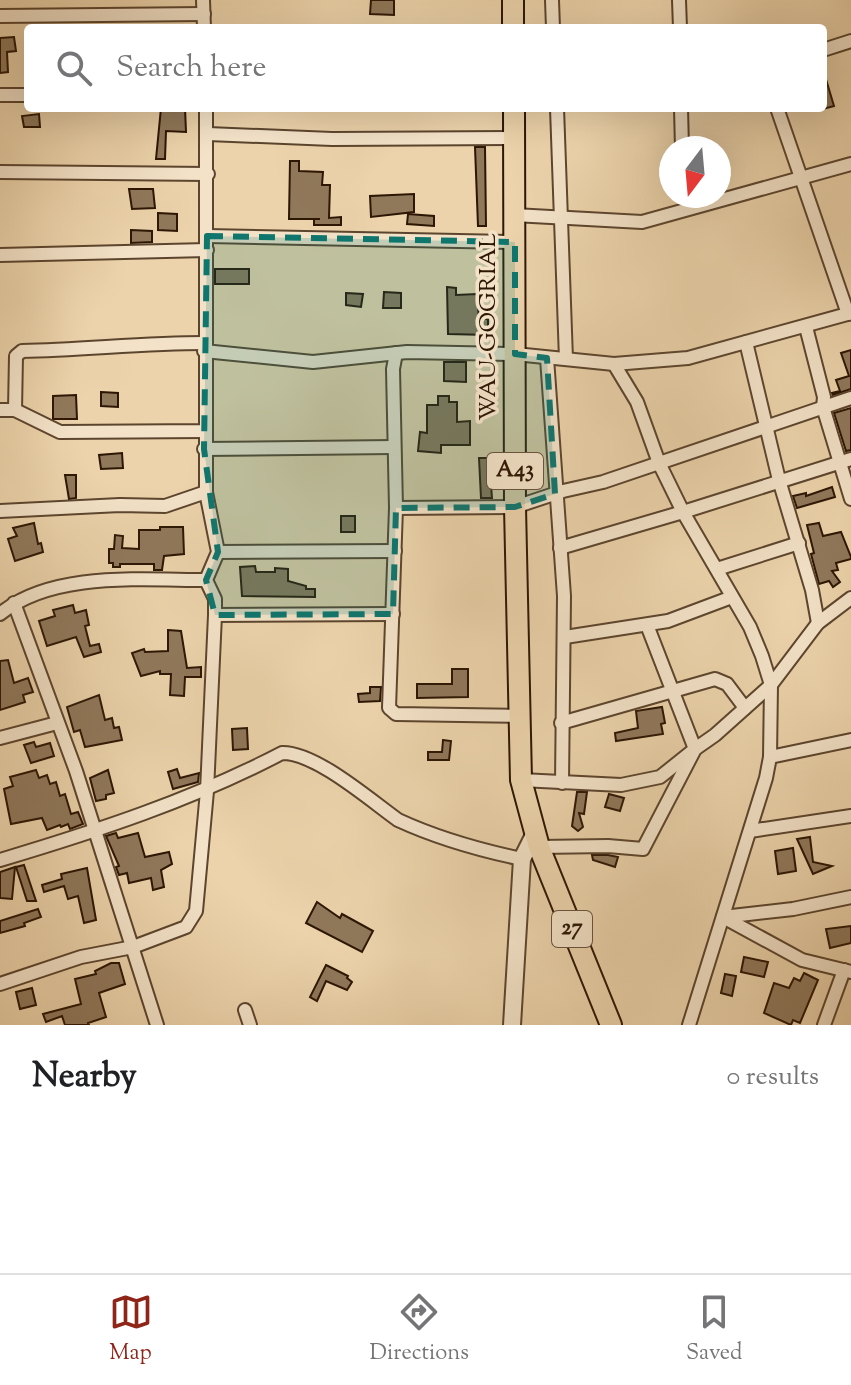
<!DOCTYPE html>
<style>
body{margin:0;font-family:"Sorts Mill Goudy",serif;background:#f6f6f6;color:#202124}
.compass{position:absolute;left:659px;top:136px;width:72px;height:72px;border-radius:50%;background:#fff;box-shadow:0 8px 32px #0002;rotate:196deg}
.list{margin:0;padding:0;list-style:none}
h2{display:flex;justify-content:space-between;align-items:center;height:104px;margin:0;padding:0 32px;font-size:34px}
h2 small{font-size:26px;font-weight:400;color:#757577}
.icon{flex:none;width:44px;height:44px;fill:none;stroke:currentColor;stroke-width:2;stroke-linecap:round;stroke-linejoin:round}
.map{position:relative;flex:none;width:851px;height:1025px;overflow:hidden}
.search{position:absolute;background:#fff;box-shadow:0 8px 32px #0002;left:24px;right:24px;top:24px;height:88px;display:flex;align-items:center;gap:20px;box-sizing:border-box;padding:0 28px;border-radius:8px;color:#757577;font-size:30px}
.sheet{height:248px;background:#fff}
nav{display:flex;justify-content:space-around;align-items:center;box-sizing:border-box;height:112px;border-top:2px solid #e0e0e0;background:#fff;font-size:22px;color:#757577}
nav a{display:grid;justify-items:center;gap:4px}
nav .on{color:#8f2418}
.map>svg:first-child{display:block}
</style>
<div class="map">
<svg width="851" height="1025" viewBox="0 0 851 1025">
<rect width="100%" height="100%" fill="#ecd3ab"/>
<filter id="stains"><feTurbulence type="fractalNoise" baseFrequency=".0025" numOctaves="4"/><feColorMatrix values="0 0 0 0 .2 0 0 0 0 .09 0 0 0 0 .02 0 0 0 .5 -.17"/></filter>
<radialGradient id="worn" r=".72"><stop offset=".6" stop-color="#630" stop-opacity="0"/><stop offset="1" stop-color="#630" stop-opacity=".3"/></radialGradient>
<!-- building -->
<g fill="#90785b" stroke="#2c1604" stroke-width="2">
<path d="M371,0H394V15L370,14Z"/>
<path d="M14,37L16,51L7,52L8,72L0,73V38Z"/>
<path d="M825,76L834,106L823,109V77Z"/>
<path d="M161,108H185L186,132L166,131L165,159H156Z"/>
<path d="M39,114L40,127H24L22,116Z"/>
<path d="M475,147H485L486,226H478Z"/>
<path d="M290,161H299V171L323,172L322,185H330L329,218L341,217V225H314V219H320H289Z"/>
<path d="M129,189H153L155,208L132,209Z"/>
<path d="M414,194V212L371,217L370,196Z"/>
<path d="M158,213L177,214V231L158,230Z"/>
<path d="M408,214L434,216V226L407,224Z"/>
<path d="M131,230L152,231V242L131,243Z"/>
<rect x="215" y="269" width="34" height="15"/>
<path d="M447,287L456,288V295L477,294L479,319H488V335L448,334Z"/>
<path d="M384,292L401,293V308H383Z"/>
<path d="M346,293L363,294L361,307L346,305Z"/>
<path d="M851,350V389L833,395L832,393L840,391L836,380L849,376L841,353Z"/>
<path d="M444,362H466V382L444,381Z"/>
<path d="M101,392L118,393V407L101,406Z"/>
<path d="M76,395L77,419H53V396Z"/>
<path d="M438,396H449V402H457V422L470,421V445H441V453L418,451L420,432L427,433V405H438Z"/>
<path d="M851,408V450L846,451L834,413Z"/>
<path d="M122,453L123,468L101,469L99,455Z"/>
<path d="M479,458H489L492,498H481Z"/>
<path d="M65,475H76V498L69,499Z"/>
<path d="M832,487L835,497L797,508L793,496L806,493V496Z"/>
<rect x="341" y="516" width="14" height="16"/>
<path d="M34,523L38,544L41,543L43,552L15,561L8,539L17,536L13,528Z"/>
<path d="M819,523L823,536L841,532L851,557V559L836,563L838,570L832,571L840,582L833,587L829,581L819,584L811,554L814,553L807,525Z"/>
<path d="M160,527H183L184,554L164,556L162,570H154V564H120V567H113V563H109V549H114L115,535L123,536L122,548L139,549V530H160Z"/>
<path d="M255,566L256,572H275V568L288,569V581L306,586V589H315V597L242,596L240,567Z"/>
<path d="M73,605L75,613L86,610L89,625L85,626L90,646L99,644L101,652L84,657L76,637L47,646L39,621L55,616L53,610Z"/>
<path d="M168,630L181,631L187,668L201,667V677H185L184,696L170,695L171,674H160V671L141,676L132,653L144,649L145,652L168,651Z"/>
<path d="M8,660L14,683L28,678L33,692L23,695L25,702L0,710V661Z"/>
<path d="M452,669H468V697L417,698V684H452Z"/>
<path d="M370,687H381L380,701L359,702L358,694L370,693Z"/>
<path d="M99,695L105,720L112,718L114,728L119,727L122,740L85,747L80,730L74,732L67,707Z"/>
<path d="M662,707L665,723L661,724L663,734L616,741L615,733L638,728L636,711Z"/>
<path d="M247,728L248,749L233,750L232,729Z"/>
<path d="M443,740L451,741L449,760H428V752H442Z"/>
<path d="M34,742L36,747L50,743L54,756L31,763L24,745Z"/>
<path d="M177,769L180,778L199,773L198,782L173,789L168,772Z"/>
<path d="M36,770L39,778L47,775L50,784L56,782L60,796L65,794L71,814L78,812L83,824L70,829L68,824L61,827L60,825L47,830L42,818L11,824L4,789L13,786L10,777Z"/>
<path d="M108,770L114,793L106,795V799L96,801L90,778Z"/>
<path d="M577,792H587L584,814L579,813L583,827L578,831L572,826Z"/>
<path d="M609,794L624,798L620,811L605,807Z"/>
<path d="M116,833L118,838L138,833L145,857L169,852L172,864L161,870L164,887L153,890L151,878L129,883L127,873L119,875L116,867L119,866L106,836Z"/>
<path d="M810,837L813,862L832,866L813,874L797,839Z"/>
<path d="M793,848L796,871L778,874L775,851Z"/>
<path d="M592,855H608L618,857L615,867L593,860Z"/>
<path d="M24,865L36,901H27L16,867Z"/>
<path d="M15,867L12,899L0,898V872Z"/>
<path d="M87,868L96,920L84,923L78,896L68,899L64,886L44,892L42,885L62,879L61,874Z"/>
<path d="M317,902L340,918L342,914L373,931L362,952L306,923Z"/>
<path d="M38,909L41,917L24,923L25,926L0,933V921Z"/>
<path d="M851,926V943L830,948L826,929Z"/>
<path d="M744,957L768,962L764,977L741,972Z"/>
<path d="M111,963H119L125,984L99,993L106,1017L88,1023L89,1025H65L62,1016L46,1022L43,1014L81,1004L75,979L96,974L95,971Z"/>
<path d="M326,965L348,976L347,978L352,982L347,990L326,981L317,1001L310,997Z"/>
<path d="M804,973L818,980L800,1023L793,1020L791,1025L764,1013L774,983L789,988L794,978L800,981Z"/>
<path d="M725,974L736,976L732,996L721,993Z"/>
<path d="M32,988L36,1005L20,1009L16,992Z"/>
</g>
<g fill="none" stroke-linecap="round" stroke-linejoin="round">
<!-- minor casing -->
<g stroke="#5c452e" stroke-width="16">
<g id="minor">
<path d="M203,0L204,28"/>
<path d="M552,0L553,28"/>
<path d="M679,0L680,28"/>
<path d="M0,16L204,14"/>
<path d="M823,50L851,41"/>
<path d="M0,95H28"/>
<path d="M557,108L566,359"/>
<path d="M681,108L682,148"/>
<path d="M777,108L848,314"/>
<path d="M208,134L332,139L514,138"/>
<path d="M0,172L208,174"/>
<path d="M514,215L642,222L851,164"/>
<path d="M207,236L515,242"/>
<path d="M0,255L207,250"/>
<path d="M806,327L824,397L823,407L851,499"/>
<path d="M746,342L779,480L812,590L818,623"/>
<path d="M204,351L313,362L407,352L515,354L614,364L688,358L851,313"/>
<path d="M396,353L393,369L396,508L389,708L396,714L519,716"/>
<path d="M547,358L564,596L562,783"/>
<path d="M614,364L637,402L659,463L683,512L750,627L762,656L771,685L770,757L766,778L689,1025"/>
<path d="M0,410H15L60,432L206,431V108"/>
<path d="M15,410L16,356L22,351C83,350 143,343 204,343"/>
<path d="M204,449L394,447"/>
<path d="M396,508L515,507L563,491L603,482L851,398"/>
<path d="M0,511L120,505L165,506L206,492"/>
<path d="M560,548L683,512L851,459"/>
<path d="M218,552L395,551"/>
<path d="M717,569L799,543"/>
<path d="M14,603L76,771L157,1025"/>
<path d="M0,614C52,571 143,580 206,580"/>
<path d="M215,615L393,614"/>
<path d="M565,637L668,621L732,597"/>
<path d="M561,723L715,679L727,684L745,708"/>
<path d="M0,738L57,723"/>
<path d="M770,757L851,740"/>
<path d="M521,780L621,785L660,777L695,749L647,625"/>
<path d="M750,831L851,816"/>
<path d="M539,847L608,846L643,849L695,749L715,735L771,685L818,623L851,598"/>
<path d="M0,860C97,831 192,800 282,753C315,752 370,800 398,820C437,838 479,850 522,859"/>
<path d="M723,917L802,960L851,972"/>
<path d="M723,917L793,909L851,897"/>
<path d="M0,984L81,957L133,947L186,927L196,911L207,791L215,615V599L206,580L218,552L206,492V431"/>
<path d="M245,1010L250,1025"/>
<path d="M824,1025L844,970"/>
</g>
</g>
<!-- tertiary casing -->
<g stroke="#5c452e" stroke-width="20">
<path id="tertiary" d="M512,1025L522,859L535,833"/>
</g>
<!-- primary casing -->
<g stroke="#2c1604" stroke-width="24">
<g id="primary">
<path d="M513,28V0"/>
<path d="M514,108L515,507L521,780L539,847L611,1025"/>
</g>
</g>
<!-- minor -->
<use href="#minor" stroke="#f3e2c8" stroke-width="12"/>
<!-- tertiary -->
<use href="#tertiary" stroke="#f3e2c8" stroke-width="16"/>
<!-- primary -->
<use href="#primary" stroke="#ecd3ab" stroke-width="20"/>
</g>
<!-- marked area -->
<path fill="#0f766e" fill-opacity="0.2" stroke="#0f766e" stroke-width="6" stroke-dasharray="16 10" stroke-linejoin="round" d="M207,236L515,242V354L547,358L555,494L515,507L396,508L393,614L215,615L206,580L218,552L204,449Z"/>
<g text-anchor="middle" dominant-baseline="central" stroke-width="7" stroke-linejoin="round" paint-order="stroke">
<!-- shield labels -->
<g fill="#f3e2c8" stroke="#68533f" stroke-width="2">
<rect x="487" y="453" width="56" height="36" rx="6"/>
<rect x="552" y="911" width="40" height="36" rx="6"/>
</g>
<g font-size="22" font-weight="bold" fill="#2c1604">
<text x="515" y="471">A43</text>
<text x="572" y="929">27</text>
</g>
<!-- street labels -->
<g font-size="24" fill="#2c1604" stroke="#f3e2c8">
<text transform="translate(489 327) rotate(-90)">WAU-GOGRIAL</text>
</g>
</g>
<rect width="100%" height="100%" filter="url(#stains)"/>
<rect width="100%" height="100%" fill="url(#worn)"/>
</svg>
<svg class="compass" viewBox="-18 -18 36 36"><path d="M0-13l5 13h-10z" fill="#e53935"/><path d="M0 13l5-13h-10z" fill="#757577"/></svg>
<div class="search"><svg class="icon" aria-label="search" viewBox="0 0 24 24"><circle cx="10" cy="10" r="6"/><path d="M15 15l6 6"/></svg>Search here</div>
</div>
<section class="sheet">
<h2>Nearby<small>0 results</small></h2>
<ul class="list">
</ul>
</section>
<nav>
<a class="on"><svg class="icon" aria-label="map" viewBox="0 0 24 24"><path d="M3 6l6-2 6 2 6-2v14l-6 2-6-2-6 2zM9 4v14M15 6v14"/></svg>Map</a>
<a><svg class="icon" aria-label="directions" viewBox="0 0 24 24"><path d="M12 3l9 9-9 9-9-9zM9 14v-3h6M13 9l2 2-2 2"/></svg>Directions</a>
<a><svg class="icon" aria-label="saved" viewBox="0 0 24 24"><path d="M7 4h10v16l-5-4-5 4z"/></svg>Saved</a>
</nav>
